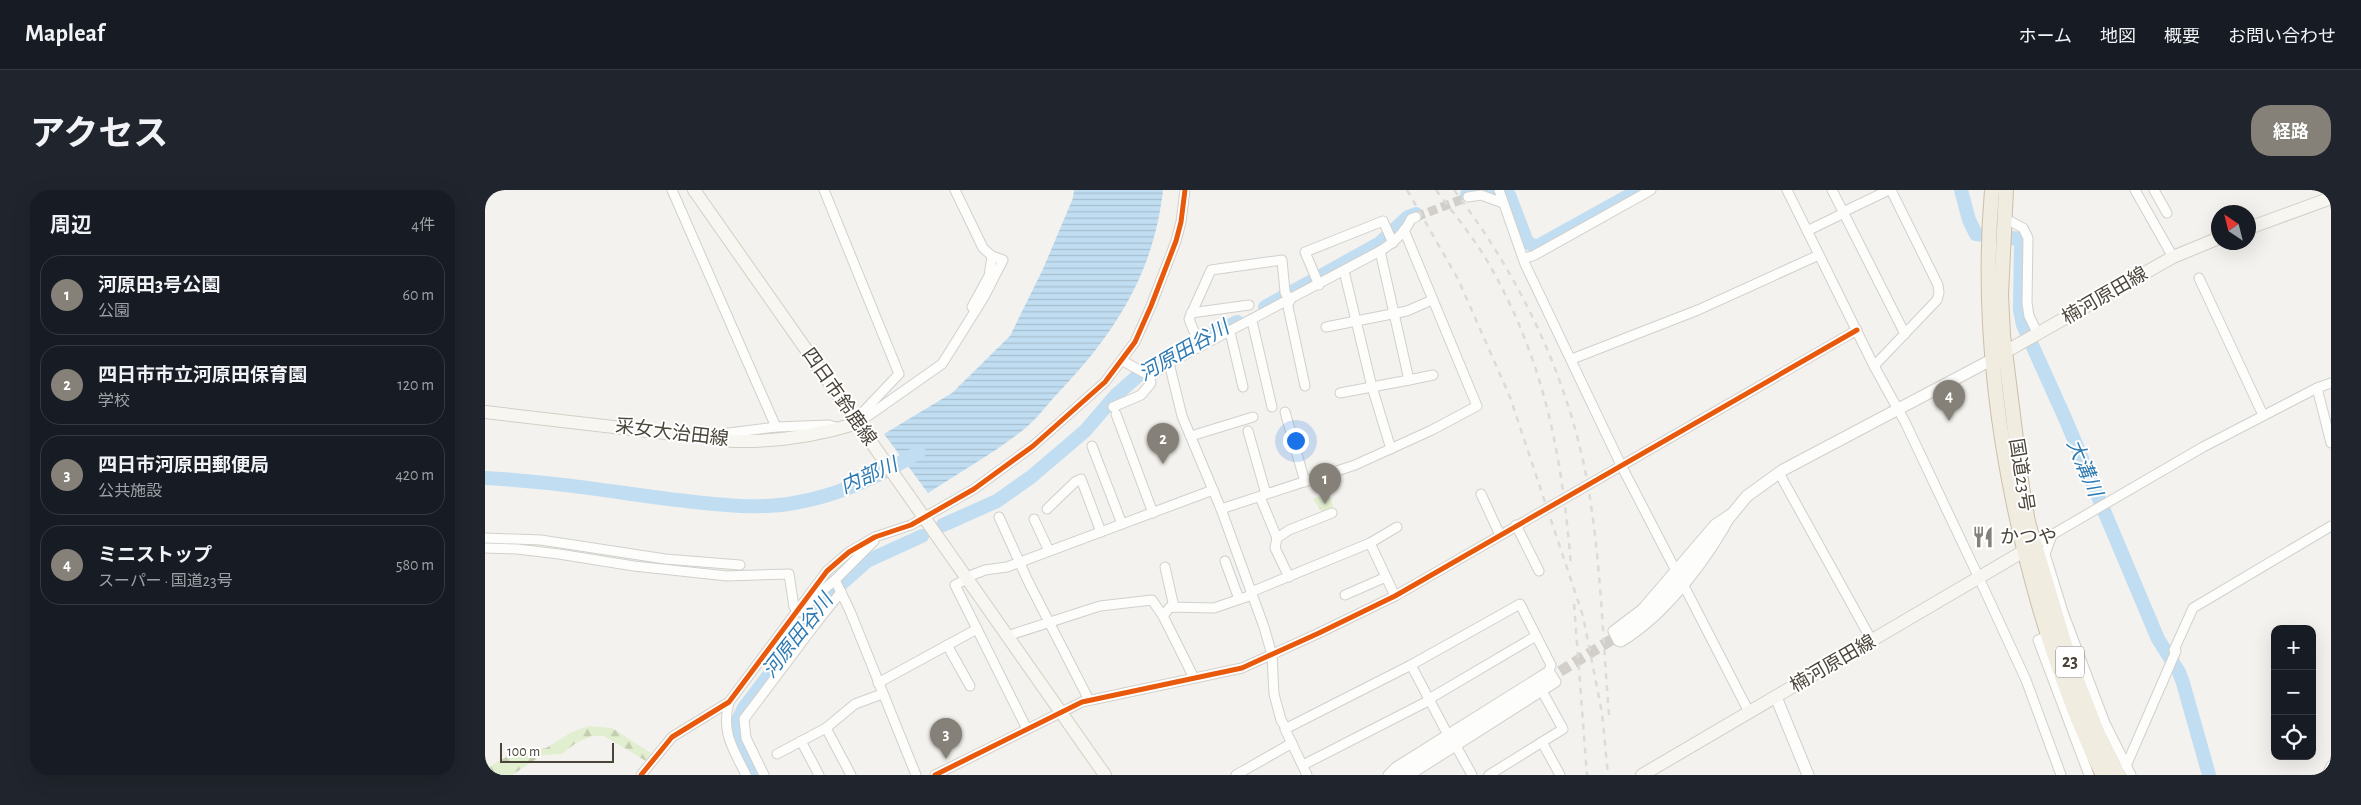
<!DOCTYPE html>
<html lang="ja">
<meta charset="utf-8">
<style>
body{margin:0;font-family:"Alegreya Sans","Noto Sans JP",sans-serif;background:#20242c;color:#f1f3f6}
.controls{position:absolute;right:15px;bottom:15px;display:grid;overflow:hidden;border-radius:10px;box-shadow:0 5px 20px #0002}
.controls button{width:45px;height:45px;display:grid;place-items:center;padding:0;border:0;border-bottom:1px solid #363941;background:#171b24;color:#f1f3f6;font:25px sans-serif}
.compass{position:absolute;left:1726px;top:15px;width:45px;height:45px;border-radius:50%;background:#171b24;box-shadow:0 5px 20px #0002;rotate:325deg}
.scale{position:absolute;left:15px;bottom:12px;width:114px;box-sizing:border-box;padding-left:5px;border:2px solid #4b4439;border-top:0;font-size:14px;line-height:18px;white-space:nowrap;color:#4b4439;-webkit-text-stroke:4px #fff;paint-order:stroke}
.you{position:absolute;left:810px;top:250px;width:18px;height:18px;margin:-12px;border:4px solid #fff;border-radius:50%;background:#1a73e8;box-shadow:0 0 0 8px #1a73e833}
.badge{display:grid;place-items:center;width:32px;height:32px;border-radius:50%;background:#868178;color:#fff;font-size:16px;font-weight:700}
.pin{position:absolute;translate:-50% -41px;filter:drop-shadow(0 1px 2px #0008)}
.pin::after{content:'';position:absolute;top:26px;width:18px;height:15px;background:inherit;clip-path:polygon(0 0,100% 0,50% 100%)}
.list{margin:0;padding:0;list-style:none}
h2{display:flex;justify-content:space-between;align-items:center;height:65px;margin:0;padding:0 20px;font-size:21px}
h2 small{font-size:16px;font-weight:400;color:#9ea1a6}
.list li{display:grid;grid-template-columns:32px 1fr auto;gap:15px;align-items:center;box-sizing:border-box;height:80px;margin:0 10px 10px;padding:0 10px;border:1px solid #363941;border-radius:20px}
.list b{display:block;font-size:19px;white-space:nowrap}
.list p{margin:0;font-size:16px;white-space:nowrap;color:#9ea1a6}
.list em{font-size:16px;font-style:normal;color:#9ea1a6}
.icon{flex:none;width:28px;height:28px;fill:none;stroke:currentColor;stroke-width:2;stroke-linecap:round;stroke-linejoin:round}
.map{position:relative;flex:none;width:1846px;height:585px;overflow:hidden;border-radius:20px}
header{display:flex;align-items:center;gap:30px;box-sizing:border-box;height:70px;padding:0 25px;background:#171b24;border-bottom:1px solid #363941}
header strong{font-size:24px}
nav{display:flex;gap:28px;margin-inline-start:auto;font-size:18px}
.intro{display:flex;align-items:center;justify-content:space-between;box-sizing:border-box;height:120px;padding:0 30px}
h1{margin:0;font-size:35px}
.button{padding:12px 22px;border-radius:20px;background:#868178;color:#fff;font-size:18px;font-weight:700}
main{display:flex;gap:30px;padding:0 30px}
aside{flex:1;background:#171b24;border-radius:20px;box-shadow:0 5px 20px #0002}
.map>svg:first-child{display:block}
</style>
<header>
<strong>Mapleaf</strong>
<nav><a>ホーム</a><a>地図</a><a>概要</a><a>お問い合わせ</a></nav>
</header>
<div class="intro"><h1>アクセス</h1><a class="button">経路</a></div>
<main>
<aside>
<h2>周辺<small>4件</small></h2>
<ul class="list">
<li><span class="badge">1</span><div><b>河原田3号公園</b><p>公園</p></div><em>60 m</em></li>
<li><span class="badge">2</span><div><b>四日市市立河原田保育園</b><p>学校</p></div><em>120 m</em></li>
<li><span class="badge">3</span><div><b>四日市河原田郵便局</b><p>公共施設</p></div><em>420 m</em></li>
<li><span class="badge">4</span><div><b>ミニストップ</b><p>スーパー · 国道23号</p></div><em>580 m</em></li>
</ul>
</aside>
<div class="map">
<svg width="1846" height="585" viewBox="0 0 1846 585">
<defs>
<pattern id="forest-firs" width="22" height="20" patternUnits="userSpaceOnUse" patternTransform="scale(1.25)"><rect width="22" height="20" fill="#e1eecf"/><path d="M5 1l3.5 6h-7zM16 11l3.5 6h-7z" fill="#c3cdb2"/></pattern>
<pattern id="park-tufts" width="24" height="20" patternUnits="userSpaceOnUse" patternTransform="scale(1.25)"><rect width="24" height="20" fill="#e1eecf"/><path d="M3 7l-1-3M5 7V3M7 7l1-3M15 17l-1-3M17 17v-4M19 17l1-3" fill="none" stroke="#c3cdb2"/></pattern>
<pattern id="water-rules" width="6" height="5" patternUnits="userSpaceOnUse" patternTransform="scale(1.25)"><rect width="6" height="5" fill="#c0ddf1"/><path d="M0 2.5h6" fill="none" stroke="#a6bfcf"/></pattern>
</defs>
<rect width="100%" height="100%" fill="#f4f2ee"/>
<!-- forest -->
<path fill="url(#forest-firs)" d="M104,536L127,538L166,563L161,571L119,546H107L91,553L77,564L59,565L48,571L27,585H0V579L27,564L61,558L87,542Z"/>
<!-- park -->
<path fill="url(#park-tufts)" d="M844,303L849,320L837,322L828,309Z"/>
<!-- water -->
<path fill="url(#water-rules)" d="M589,0H678C669,83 629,145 572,204C561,216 551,230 538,240C509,263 475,282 443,303L399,244L467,203L525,146L558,79L588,8Z"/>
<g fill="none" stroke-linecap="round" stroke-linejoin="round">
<!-- river -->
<g stroke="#c0ddf1" stroke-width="14">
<path d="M1476,0L1484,30L1491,44L1536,49L1535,120L1538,135L1580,228L1673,449L1694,482L1698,493L1724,585"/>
<path d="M982,4L1004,0L1024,5L1042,52L1051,57L1154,0"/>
<path d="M780,117L895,53L923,27L931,24"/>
<path d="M0,288C64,291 128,302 192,310C230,314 271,320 309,313C352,306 397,285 434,262"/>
<path d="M458,335L512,311L546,287L600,241L631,205L663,177L752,132"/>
<path d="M271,585L253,549L251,534L259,518L347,402L382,371L437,346"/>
</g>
<!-- minor-tunnel -->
<path stroke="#d2cfca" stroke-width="9" stroke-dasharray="9 4.5" stroke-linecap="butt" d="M931,27L983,7"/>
<!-- tertiary-tunnel -->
<path stroke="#d2cfca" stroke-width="11" stroke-dasharray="11 5.5" stroke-linecap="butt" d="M1061,490L1136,444"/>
<!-- minor casing -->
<g stroke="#d2d0cb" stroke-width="11">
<g id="minor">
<path d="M187,0L291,237"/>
<path d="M339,0L414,184L376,224L373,233"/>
<path d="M470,0L498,58L507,66L504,86L487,117"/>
<path d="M1014,0L1040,74L1136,275L1191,381"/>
<path d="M1302,0L1389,176L1420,232L1494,388L1541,490L1576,585"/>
<path d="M1347,0L1420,144"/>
<path d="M1650,0L1688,67"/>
<path d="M1669,0L1682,23"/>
<path d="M983,7L996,5L1018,13"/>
<path d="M1358,22L1404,0"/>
<path d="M1519,28L1538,38L1543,48L1542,113L1544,126L1553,144"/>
<path d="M1322,41L1359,23"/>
<path d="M895,61L924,190L948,185"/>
<path d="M1039,68L1048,66L1166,0"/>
<path d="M859,81L887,197L906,259"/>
<path d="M1714,88L1778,225"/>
<path d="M834,95L820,62L898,31L908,53"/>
<path d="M802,112L820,196"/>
<path d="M706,123L764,115"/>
<path d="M767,131L787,217"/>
<path d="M841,137L922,121L947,110"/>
<path d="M745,142L758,197"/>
<path d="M715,157L704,129L726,80L797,70L800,102L805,111"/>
<path d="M1087,169L1213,120L1334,65"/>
<path d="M638,171L665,186L684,173L895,61C908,53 920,43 926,29L931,27"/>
<path d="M684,173L697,226L736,319L779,437L787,465L789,504L796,530L801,538"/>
<path d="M1389,176L1452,110L1454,103L1453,95L1406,0"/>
<path d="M1832,198L1846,253"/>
<path d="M855,203L924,190"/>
<path d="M628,217L656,205L666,193L665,186"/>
<path d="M800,222L820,292"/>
<path d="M631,224L668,323"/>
<path d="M373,233L457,174L499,107L518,70L507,66"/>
<path d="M763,241L781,304"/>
<path d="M228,245L291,237L344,235L351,237"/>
<path d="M706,246L768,227"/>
<path d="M607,256L637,334"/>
<path d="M1294,283L1387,451"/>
<path d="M996,304L1015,345"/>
<path d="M775,307L792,348"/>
<path d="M562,319L590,292L596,289L616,342"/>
<path d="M736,319L870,275L947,240L992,216L919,40"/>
<path d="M1248,322C1224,368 1181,425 1136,452L1133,451L1128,441L1157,419L1230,334Z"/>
<path d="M514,327L543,391L604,510"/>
<path d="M549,329L564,361"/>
<path d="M1031,335L1054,381"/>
<path d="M1567,345L1560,364L1579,425L1620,533L1646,585"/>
<path d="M0,348L56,350L180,369L255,375"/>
<path d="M885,353L910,406"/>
<path d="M1546,357L1718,257L1832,198L1846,193"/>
<path d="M0,358L32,359L74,364L149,376L242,386L304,384L309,417L332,432L259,529L261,548L279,585"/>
<path d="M740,371L754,409"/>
<path d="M680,377L689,417"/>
<path d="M487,385L500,380L522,377L728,300"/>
<path d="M804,387L790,358L792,348L804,340L847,323"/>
<path d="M350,390L365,421L431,585"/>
<path d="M476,392L470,395L542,539"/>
<path d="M1198,394L1264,522"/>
<path d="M766,402L885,353L912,337"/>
<path d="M860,405L901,387"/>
<path d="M317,418L350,390L389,351"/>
<path d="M332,432L356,402"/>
<path d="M522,446L615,416L667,410L678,426"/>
<path d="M1564,446L1553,450L1604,585"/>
<path d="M462,455L485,496"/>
<path d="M1689,460L1708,418L1846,336"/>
<path d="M926,475L963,545"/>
<path d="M709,488L678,426L685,417L729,418L767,405"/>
<path d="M393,493L492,439"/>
<path d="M1057,501L1078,539L1057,552L1075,585"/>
<path d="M944,509L1051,446"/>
<path d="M244,512C236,543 248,558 261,585"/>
<path d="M341,538L366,585"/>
<path d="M316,551L334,585"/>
<path d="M971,556L987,585"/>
<path d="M292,564L341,538L370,514L397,504"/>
<path d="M818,575L945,510"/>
<path d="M1641,576L1691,461"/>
<path d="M156,585L187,547L244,512L342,381L364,362L390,347L426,335L489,299L548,256L620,192L650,152L666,116L691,51L696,32L700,0"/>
<path d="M450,585L597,512L757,478L834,443L910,406L1372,140"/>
<path d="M751,585L807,553"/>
<path d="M822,585L800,539L926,475L1035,414L1066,475L1064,481L1071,492L925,585"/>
<path d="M903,585L911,577L1064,481"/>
<path d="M1004,585L1057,552"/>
<path d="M1842,585L1846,576"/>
</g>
</g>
<!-- tertiary casing -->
<g stroke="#d2d0cb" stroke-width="13">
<g id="tertiary">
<path d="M1136,444L1169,419L1262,306L1298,280L1508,169"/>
<path d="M1291,507L1323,585"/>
<path d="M910,585L1061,490"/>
</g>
</g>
<!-- secondary casing -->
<g stroke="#d3cfc5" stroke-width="14">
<g id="secondary">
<path d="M209,0L620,585"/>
<path d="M1764,38L1846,8"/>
<path d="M1513,166L1688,67L1734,48"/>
<path d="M0,222L249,251C290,252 334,245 373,233"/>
<path d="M1157,585L1539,361"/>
</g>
</g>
<!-- trunk casing -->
<g stroke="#ccbfa9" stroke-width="16">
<g id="trunk">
<path d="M1507,0C1495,141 1516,284 1555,419C1572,476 1592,532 1618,585"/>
<path d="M1521,0L1516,105L1518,145L1537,297L1543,332L1585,472L1613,544L1633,585"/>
</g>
</g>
<!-- minor -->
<use href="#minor" stroke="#fdfdfc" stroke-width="9"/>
<!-- tertiary -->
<use href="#tertiary" stroke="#fdfdfc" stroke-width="11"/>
<!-- secondary -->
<use href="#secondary" stroke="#f7f6f1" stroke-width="12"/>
<!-- trunk -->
<use href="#trunk" stroke="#f0ece0" stroke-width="14"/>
<!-- rail -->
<g stroke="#dbdbda" stroke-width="2.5" stroke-dasharray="6 6" stroke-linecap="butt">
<path d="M922,0L973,89L1025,207L1098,426L1117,523L1123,585"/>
<path d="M951,0C969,24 989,48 1004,74C1060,172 1077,266 1086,376"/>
<path d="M969,0C1036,88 1086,192 1104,302C1116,376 1118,451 1124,525"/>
<path d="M1089,414L1102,585"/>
</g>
<!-- cycleway casing -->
<g stroke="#fff" stroke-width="8">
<g id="cycleway">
<path d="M156,585L187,547L244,512L342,381L364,362L390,347L426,335L489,299L548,256L620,192L650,152L666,116L691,51L696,32L700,0"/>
<path d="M450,585L597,512L757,478L834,443L910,406L1372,140"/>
</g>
</g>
<!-- cycleway -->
<use href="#cycleway" stroke="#e8590c" stroke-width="5"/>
</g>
<!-- icons -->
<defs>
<g id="restaurant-bare" transform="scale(1.725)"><path d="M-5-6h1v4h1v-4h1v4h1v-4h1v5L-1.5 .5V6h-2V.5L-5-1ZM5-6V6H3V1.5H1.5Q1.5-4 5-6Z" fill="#868178" stroke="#fff" stroke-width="2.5" paint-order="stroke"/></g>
</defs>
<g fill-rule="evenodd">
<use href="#restaurant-bare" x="1498" y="347"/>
</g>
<g text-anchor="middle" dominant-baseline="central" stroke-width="4" stroke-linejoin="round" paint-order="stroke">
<!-- shield labels -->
<rect fill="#fff" stroke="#817c74" stroke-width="1" x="1571" y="456.5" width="28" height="31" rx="4"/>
<g font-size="18" font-weight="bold" fill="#4b4439">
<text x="1585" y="472">23</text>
</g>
<!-- street labels -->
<g font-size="19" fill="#4b4439" stroke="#fff">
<text transform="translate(1620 106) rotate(-30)">楠河原田線</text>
<text transform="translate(354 207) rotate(55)">四日市鈴鹿線</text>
<text transform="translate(187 243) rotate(7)">采女大治田線</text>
<text transform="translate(1536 285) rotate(81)">国道23号</text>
<text transform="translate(1348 474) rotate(-30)">楠河原田線</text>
</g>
<!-- poi labels -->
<g font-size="19" fill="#4b4439" stroke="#fff" text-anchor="start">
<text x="1515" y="347">かつや</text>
</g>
<!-- water labels -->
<g font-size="20" font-style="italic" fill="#2e7ab2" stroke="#fff">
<text transform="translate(699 161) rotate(-30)">河原田谷川</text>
<text transform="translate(1599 278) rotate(67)">大溝川</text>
<text transform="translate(384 286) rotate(-24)">内部川</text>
<text transform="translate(313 446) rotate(-52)">河原田谷川</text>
</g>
</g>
</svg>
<div class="controls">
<button>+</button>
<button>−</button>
<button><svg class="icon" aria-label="locate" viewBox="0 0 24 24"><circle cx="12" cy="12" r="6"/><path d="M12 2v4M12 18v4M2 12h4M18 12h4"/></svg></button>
</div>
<svg class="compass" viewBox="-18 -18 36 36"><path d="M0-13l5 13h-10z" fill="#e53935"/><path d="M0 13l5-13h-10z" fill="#9ea1a6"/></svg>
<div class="scale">100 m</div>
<div class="you"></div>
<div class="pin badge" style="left:840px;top:314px">1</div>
<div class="pin badge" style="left:678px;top:274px">2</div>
<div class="pin badge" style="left:461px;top:569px">3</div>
<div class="pin badge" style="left:1464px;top:231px">4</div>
</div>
</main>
